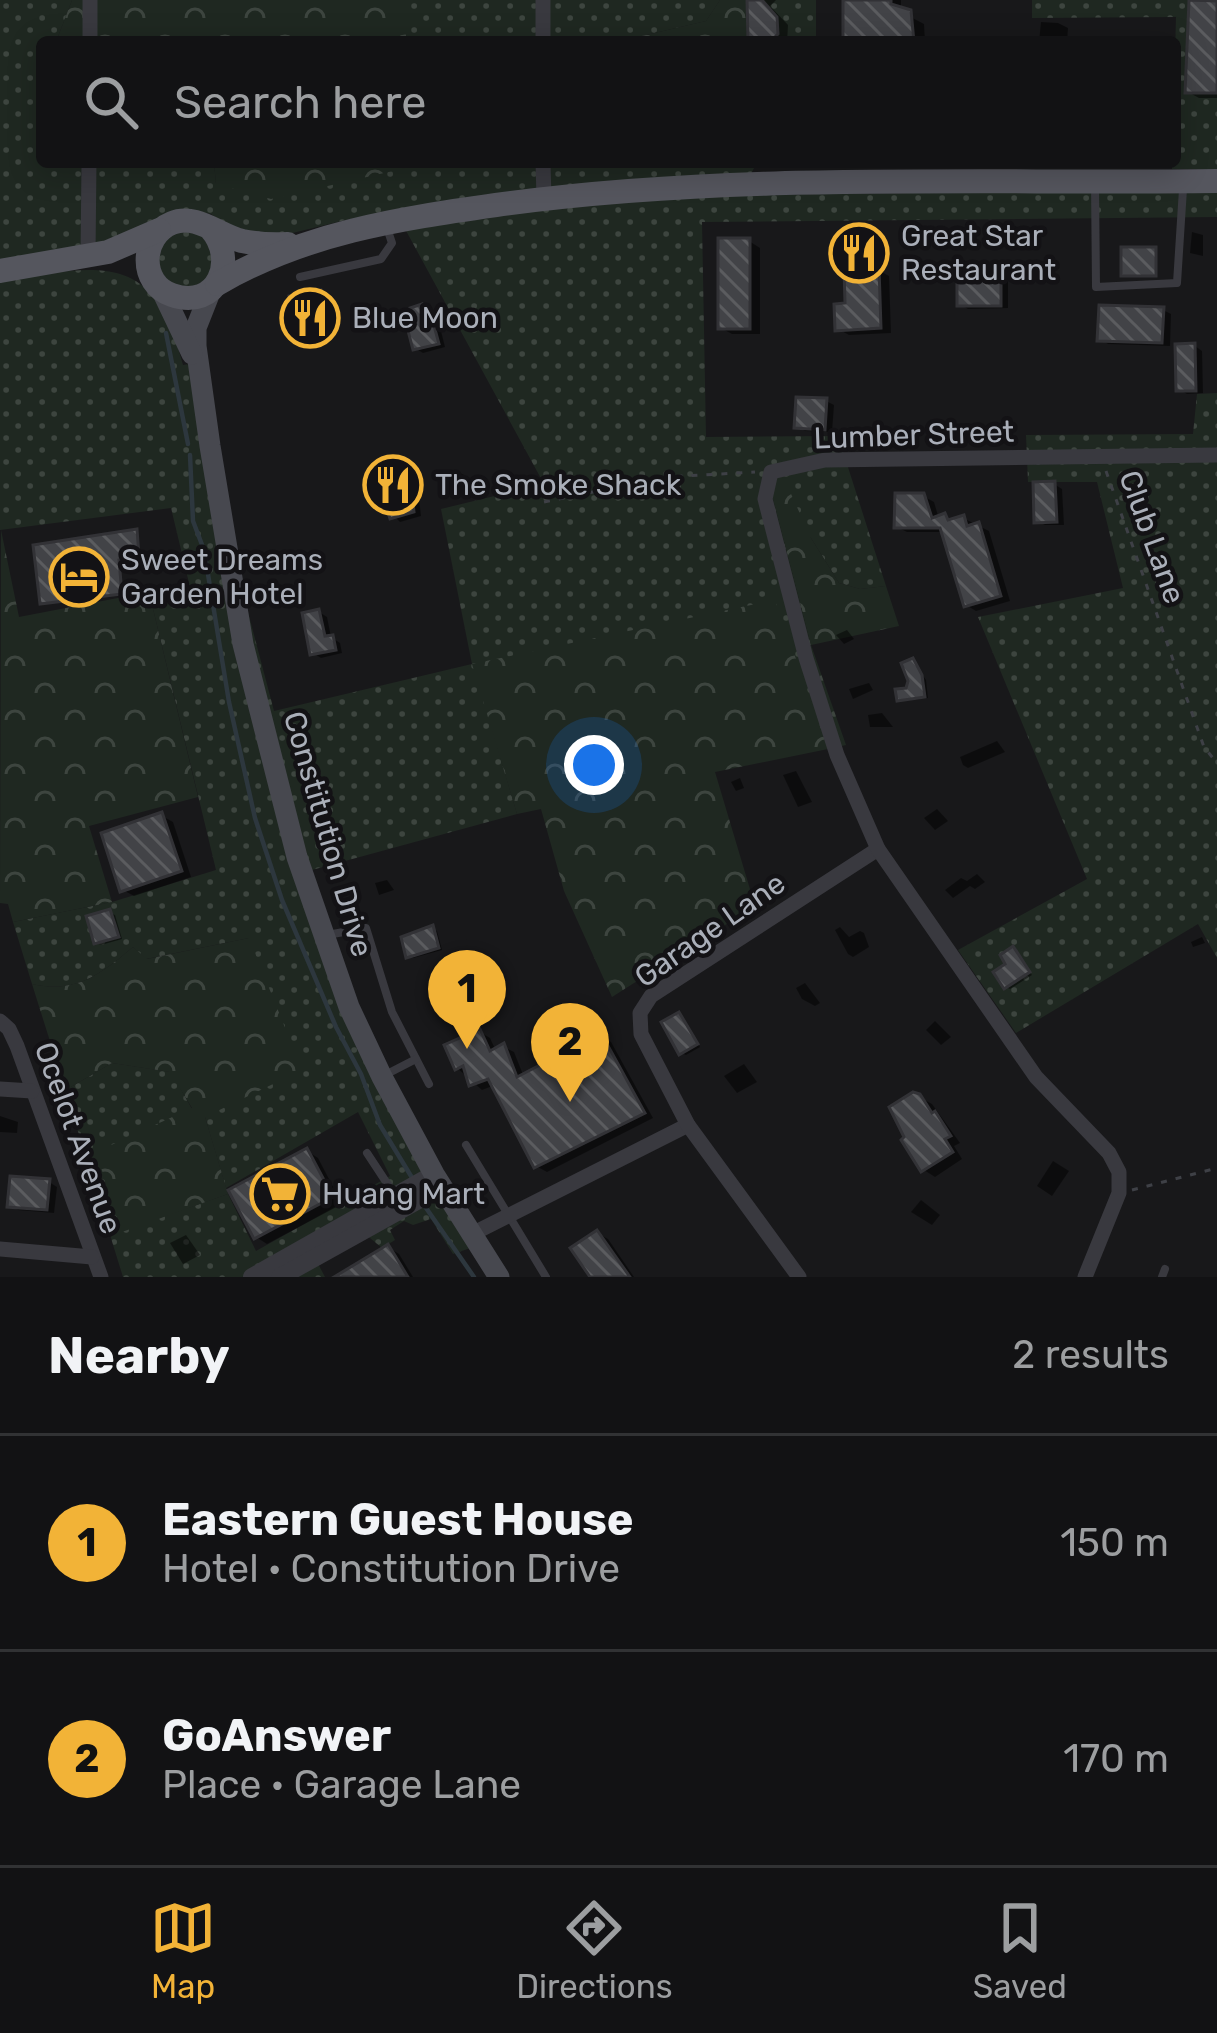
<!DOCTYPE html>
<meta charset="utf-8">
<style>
body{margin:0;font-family:Rubik,sans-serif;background:#1f2022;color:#f1f3f6}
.you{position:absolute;left:594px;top:765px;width:42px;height:42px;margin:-30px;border:9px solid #fff;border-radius:50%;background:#1a73e8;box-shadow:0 0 0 18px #1a73e833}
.badge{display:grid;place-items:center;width:78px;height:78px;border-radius:50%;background:#f2b337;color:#111;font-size:39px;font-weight:700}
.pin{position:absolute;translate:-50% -99px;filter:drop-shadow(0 3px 6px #0008)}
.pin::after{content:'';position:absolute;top:63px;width:42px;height:36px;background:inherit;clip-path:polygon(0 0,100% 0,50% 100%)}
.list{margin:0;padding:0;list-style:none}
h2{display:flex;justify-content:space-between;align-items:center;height:156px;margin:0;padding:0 48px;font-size:51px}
h2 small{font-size:39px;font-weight:400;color:#9c9ea0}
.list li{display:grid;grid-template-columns:78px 1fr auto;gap:36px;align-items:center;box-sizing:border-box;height:216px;padding:0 48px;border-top:3px solid #313234}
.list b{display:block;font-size:45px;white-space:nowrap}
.list p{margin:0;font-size:39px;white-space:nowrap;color:#9c9ea0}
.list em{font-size:39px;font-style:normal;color:#9c9ea0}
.icon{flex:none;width:66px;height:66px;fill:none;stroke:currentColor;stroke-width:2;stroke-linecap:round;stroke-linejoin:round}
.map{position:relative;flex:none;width:1217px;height:1277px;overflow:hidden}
.search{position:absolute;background:#121214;box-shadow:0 6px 30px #0003;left:36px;right:36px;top:36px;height:132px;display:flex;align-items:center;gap:30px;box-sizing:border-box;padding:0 42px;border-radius:12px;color:#9c9ea0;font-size:45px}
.sheet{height:588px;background:#121214}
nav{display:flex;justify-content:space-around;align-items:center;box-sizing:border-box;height:168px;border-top:3px solid #313234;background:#121214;font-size:33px;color:#9c9ea0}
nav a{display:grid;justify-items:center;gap:6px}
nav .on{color:#f2b337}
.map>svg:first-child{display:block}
</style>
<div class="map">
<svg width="1217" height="1277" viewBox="0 0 1217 1277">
<defs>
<pattern id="grass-dots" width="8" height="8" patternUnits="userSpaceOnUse" patternTransform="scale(3)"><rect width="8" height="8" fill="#1f2821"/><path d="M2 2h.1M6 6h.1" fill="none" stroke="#3d453f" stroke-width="1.8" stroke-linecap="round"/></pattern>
<pattern id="forest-crowns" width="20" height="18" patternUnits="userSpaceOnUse" patternTransform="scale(3)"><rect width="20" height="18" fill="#1f2821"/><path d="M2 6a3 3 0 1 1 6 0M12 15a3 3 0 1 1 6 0" fill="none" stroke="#3d453f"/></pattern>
<pattern id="building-back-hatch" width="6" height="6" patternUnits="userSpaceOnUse" patternTransform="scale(3)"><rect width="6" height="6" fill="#424347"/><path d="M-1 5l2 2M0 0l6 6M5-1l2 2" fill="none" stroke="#5b5c5f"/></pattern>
</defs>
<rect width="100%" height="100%" fill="#18181a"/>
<!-- grass -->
<g fill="url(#grass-dots)">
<path d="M0,0H72L56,42H42V162H214L216,184L405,168L406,162H757L750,176L350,219L276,237L227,226L211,214L185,209L132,236L0,262Z"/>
<path d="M406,0H720L706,21L616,42H406Z"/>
<path d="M749,0H816V42H750Z"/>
<path d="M1032,0H1217V169H1172L1176,17L1032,18Z"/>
<path d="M1217,190V217L702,222L706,437L838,436L886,586L860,589L839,583L811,538L773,499L811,645L846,745L828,749L473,664L517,814L312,870L328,950L479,1245L453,1254L431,1219L413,1225L404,1221L390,1230L395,1240L382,1248L364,1233L316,1260L325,1277H123L55,1057L69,1088L112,1063L171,1072L192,1109L122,1231L228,1194L256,1251L390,1176L358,1112L226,1188L205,1117L249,938L146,959L133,947C101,974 76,994 32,984L13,922L112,902L216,870L149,592L189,583L171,508L0,530V279C100,268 153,246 183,365L202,362L234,559L274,711L472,664L441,509L544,484L404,227L636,199L717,195Z"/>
<circle cx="186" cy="259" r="28"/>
<path d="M1217,393V958L1198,924L1016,1033L958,950L1087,879L978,617L1123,588L1097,482H1028L1026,435L1193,434L1197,394Z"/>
</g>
<!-- forest -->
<g fill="url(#forest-crowns)">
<path d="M72,0H406V42H56Z"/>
<path d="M720,0H749L750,42H616L706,21Z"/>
<path d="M214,162H406V168L271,199L216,184Z"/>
<path d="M782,474L811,538L839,583L860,589L886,586L899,626L811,645L773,499L774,476Z"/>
<path d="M1,530L19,617L149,592L198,797L89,826L112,902L13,922L8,904L0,903Z"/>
<path d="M775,600L828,749L715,772L755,906L612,997L564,891L541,809L517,814L472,664Z"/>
<path d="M249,938L302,1070L205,1117L228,1194L122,1232L96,1152L192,1108L170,1072L112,1063L69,1088L55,1057L32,984C76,994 101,974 133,947L147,959Z"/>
</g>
<!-- shadow -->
<g fill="#0007">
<path d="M750,0H776L770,6L788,25L787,42H751Z"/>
<path d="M846,0H901V12L924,24L925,42H846Z"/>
<path d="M1217,4V98H1199L1188,92Z"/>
<path d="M1041,22L1058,23L1068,28L1067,42H1039Z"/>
<path d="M1192,232L1203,235V256L1190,253Z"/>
<path d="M749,241L760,248V334H732L721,328Z"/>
<path d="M878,270L889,276L891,333L849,335L838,329L848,306Z"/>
<path d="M1000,276L1008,280V308L968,309L960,304Z"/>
<path d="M321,293L329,298L335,327L314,331L316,342L307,344L299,340Z"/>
<path d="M429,310L437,315L445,347L423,353L415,348Z"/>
<path d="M1163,310L1171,314L1170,346L1108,344L1100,339Z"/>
<path d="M1195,346L1202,351L1203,393L1187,394L1179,389Z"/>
<path d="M826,401L834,405L832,432L805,431L797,427Z"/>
<path d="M401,472L417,482L421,516L400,522L380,502Z"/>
<path d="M460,473L464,475L468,493L454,497L449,494L446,476Z"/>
<path d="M1054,484L1062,489L1064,525H1045L1037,521Z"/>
<path d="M923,496L934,502L939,519L963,518L989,531L1010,601L976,611L966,605L945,532H907L897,527Z"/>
<path d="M319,612L327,617L331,637L340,643L342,653L321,658L313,653Z"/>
<path d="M847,630L854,639L844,644L836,635Z"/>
<path d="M913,662L926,680L928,698L904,701L900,699L909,691Z"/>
<path d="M869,683L873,690L853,699L849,689Z"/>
<path d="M882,713L893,727H870L868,715Z"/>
<path d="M997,741L1005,752L968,768L963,765L960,757Z"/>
<path d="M796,771L812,802L798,807L783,775Z"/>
<path d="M740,778L744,788L736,791L731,782Z"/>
<path d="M937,809L948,821L935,830L924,818Z"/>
<path d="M162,816L173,822L191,877L134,896L123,890Z"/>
<path d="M977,874L985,882L975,889L970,886L953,898L945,890L961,878L967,881Z"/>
<path d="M387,880L394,890L379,895L375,883Z"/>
<path d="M110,913L115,915L122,939L101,945L96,942Z"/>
<path d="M840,927L849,937L860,931L864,933L869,947L853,957L848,954L835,930Z"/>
<path d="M432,929L437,931L442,950L413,958L409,956Z"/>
<path d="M1202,937L1205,943L1193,947L1191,942Z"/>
<path d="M1013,950L1032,975L1010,989L1006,987Z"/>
<path d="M805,983L820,1003L815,1006L802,999L796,988Z"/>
<path d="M679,1015L700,1047L686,1055L681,1053Z"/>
<path d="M935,1021L951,1037L941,1045L926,1030Z"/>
<path d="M480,1032L490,1038L496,1051L504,1047L514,1052L524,1077L601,1036L611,1042L653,1118L547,1172L536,1166L495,1085L482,1090L457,1068Z"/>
<path d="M744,1064L757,1082L737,1093L724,1076Z"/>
<path d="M919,1097L932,1104L960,1143L954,1146L962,1159L935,1177L924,1170Z"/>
<path d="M0,1116L18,1122L17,1133L0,1132Z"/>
<path d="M307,1151L318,1158L342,1204L267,1244L256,1237Z"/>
<path d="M1053,1161L1069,1171L1052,1196L1037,1186Z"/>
<path d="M49,1182L57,1187L54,1213L18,1210L10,1205Z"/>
<path d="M921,1200L940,1215L932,1225L911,1212Z"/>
<path d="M597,1233L608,1239L634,1277H594Z"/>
<path d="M186,1235L200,1255L183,1264L170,1243Z"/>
<path d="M388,1247L399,1254L413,1277H339Z"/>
</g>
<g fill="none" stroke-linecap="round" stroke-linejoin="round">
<!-- stream -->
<g stroke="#2d373e" stroke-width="4.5">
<path d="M166,333L188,444"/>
<path d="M190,455L193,521L204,550L229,702L255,818L282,900L336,1027L361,1074L380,1125L414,1181"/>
<path d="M424,1205L474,1277"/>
</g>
</g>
<!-- building -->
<g fill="url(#building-back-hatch)" stroke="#323236" stroke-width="3">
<path d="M747,0H762L777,17L778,34L770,42H748Z"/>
<path d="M843,0H891V4L911,10L914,42H843Z"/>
<path d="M1189,0L1217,1V93H1185Z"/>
<rect x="718" y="238" width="32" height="91"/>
<rect x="1121" y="247" width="35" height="29"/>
<path d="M879,267L881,328L835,331L834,304L845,303L844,269Z"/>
<rect x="957" y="273" width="44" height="33"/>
<path d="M321,290L329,324L308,328L310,339L297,341L289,296Z"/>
<path d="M422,304L423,309L429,307L439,344L413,350L404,315L411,313L410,308Z"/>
<path d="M1099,305L1164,307L1162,343L1097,341Z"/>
<path d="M1195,343L1196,391H1176L1175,344Z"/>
<path d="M796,397L827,398L825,430L794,428Z"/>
<path d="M401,468L403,476L410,474L414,512L390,519L385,502L377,504L370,477Z"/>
<path d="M1055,481L1057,522L1034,523L1033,482Z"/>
<path d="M895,493H924L932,518L945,513L948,520L964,515L967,526L979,522L1001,596L964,607L940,528H894Z"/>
<path d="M137,529L139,556L119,560L122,594L40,604L33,545Z"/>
<path d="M319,609L325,636L333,635L336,650L310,655L302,613Z"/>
<path d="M913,658L922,675L925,697L897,701L895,689L906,688L908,681L901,663Z"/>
<path d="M162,812L182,871L120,892L101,833Z"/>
<path d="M110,909L119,937L94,944L86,916Z"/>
<path d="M433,925L439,948L406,958L401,937Z"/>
<path d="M1013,946L1030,972L1004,989L993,972L1005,964L1000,955Z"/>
<path d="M679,1012L698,1044L679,1055L661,1022Z"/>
<path d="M480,1029L490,1051L504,1043L517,1077L601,1033L645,1113L534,1168L488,1079L469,1086L463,1066L455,1070L444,1045Z"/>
<path d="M913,1092L920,1094L932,1113L935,1111L951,1136L945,1139L953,1152L921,1172L901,1140L904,1137L889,1107Z"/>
<path d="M307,1148L333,1197L254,1239L228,1190Z"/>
<path d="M10,1176L50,1179L47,1210L7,1207Z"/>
<path d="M597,1230L630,1277H590L570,1248Z"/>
<path d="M388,1244L408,1277H334L382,1248Z"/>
</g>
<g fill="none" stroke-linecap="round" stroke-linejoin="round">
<!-- path -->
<g stroke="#3e4046" stroke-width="3" stroke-dasharray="6 9" stroke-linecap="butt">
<path d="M1106,471L1204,747L1217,763"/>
<path d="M544,502L666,477L755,472"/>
<path d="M1132,1190L1217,1168"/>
</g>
<!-- service -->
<g stroke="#39393f" stroke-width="8">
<path d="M1095,183L1096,287L1177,283L1183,189"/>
<path d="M300,277L381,259L392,243L387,228"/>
<path d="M327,935L366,928L392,1012L429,1084"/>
<path d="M385,1075L416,1059"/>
<path d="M466,1145L546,1277"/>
<path d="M367,1153L396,1197"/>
<path d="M1162,1277L1165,1269"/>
</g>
<!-- minor -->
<g stroke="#39393f" stroke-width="15">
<path d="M543,0V42"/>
<path d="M90,42V0"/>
<path d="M543,162L544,199"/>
<path d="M88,257L89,162"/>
<path d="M0,1021L9,1029L17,1046L101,1277"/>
<path d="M0,1089L32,1091"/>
<path d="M472,1234L688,1125"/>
<path d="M0,1249L92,1257"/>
<path d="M799,1277L688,1125L641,1034L640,1013L651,996L878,849"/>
<path d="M1085,1277L1119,1193V1172L1109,1153L1036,1077L878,849L837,755L806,658L765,499L771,472L825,460L1217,455"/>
</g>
<!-- tertiary -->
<g stroke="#39393f" stroke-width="18">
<path d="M252,1277L434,1174"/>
<path d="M280,1277L442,1187"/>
</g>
<!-- secondary -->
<g stroke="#47484f" stroke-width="21">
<path d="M211,290L196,328V346L210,446L243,644L297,857L349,1007L382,1077L434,1174L499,1277"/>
<path d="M162,291L192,354"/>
</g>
<!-- primary -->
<g stroke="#55565e" stroke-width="24">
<path d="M210,228C239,260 217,311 172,295C139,284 140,236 172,223C196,213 218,235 242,241C257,244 272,245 288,244"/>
<path d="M0,271L108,252L159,230"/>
<path d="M217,284C305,233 397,219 496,205C734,172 977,184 1217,181"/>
</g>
</g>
<!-- icons -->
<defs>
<g id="restaurant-ring" transform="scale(3)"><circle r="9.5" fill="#131215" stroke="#f2b337" stroke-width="1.5"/><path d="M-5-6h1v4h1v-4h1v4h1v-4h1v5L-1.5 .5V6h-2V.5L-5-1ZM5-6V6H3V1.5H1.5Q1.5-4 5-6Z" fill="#f2b337"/></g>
<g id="hotel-ring" transform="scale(3)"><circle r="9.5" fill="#131215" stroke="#f2b337" stroke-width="1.5"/><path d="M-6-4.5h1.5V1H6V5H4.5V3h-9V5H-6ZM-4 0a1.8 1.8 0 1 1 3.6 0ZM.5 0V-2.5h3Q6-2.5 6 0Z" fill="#f2b337"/></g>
<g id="supermarket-ring" transform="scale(3)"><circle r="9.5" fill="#131215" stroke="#f2b337" stroke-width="1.5"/><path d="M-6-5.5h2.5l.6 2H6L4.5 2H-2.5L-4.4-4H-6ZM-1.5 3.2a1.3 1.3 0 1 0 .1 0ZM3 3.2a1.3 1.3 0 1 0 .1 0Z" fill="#f2b337"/></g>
</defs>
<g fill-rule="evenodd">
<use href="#restaurant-ring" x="859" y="253"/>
<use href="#restaurant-ring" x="310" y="318"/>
<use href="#restaurant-ring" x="393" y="485"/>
<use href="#hotel-ring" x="79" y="577"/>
<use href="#supermarket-ring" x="280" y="1194"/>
</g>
<g text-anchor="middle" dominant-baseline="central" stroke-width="9" stroke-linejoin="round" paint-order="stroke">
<!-- poi labels -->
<g font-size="30" fill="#aaafb9" stroke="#131215" text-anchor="start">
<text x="901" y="236">Great Star<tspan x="901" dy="34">Restaurant</tspan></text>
<text x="352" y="318">Blue Moon</text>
<text x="435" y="485">The Smoke Shack</text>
<text x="121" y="560">Sweet Dreams<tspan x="121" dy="34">Garden Hotel</tspan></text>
<text x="322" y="1194">Huang Mart</text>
</g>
<!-- street labels -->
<g font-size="30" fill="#aaafb9" stroke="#131215">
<text transform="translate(914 435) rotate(-2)">Lumber Street</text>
<text transform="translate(1152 537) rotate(70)">Club Lane</text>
<text transform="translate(328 834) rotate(74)">Constitution Drive</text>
<text transform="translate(710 930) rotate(-35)">Garage Lane</text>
<text transform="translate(78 1138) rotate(70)">Ocelot Avenue</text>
</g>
</g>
</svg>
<div class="you"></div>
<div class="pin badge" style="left:467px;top:1049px">1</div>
<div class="pin badge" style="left:570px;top:1102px">2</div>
<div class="search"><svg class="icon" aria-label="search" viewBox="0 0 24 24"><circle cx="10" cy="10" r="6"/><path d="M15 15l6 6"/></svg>Search here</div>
</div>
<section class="sheet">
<h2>Nearby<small>2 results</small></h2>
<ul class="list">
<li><span class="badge">1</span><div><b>Eastern Guest House</b><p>Hotel · Constitution Drive</p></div><em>150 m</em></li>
<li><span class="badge">2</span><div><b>GoAnswer</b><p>Place · Garage Lane</p></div><em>170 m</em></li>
</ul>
</section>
<nav>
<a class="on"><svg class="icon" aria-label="map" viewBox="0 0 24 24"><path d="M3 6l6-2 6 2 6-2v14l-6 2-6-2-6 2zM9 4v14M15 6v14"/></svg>Map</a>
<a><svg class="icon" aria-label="directions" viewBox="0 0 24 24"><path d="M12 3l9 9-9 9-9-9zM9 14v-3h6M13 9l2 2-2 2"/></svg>Directions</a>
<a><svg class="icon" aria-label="saved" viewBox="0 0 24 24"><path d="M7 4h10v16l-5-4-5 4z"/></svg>Saved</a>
</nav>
